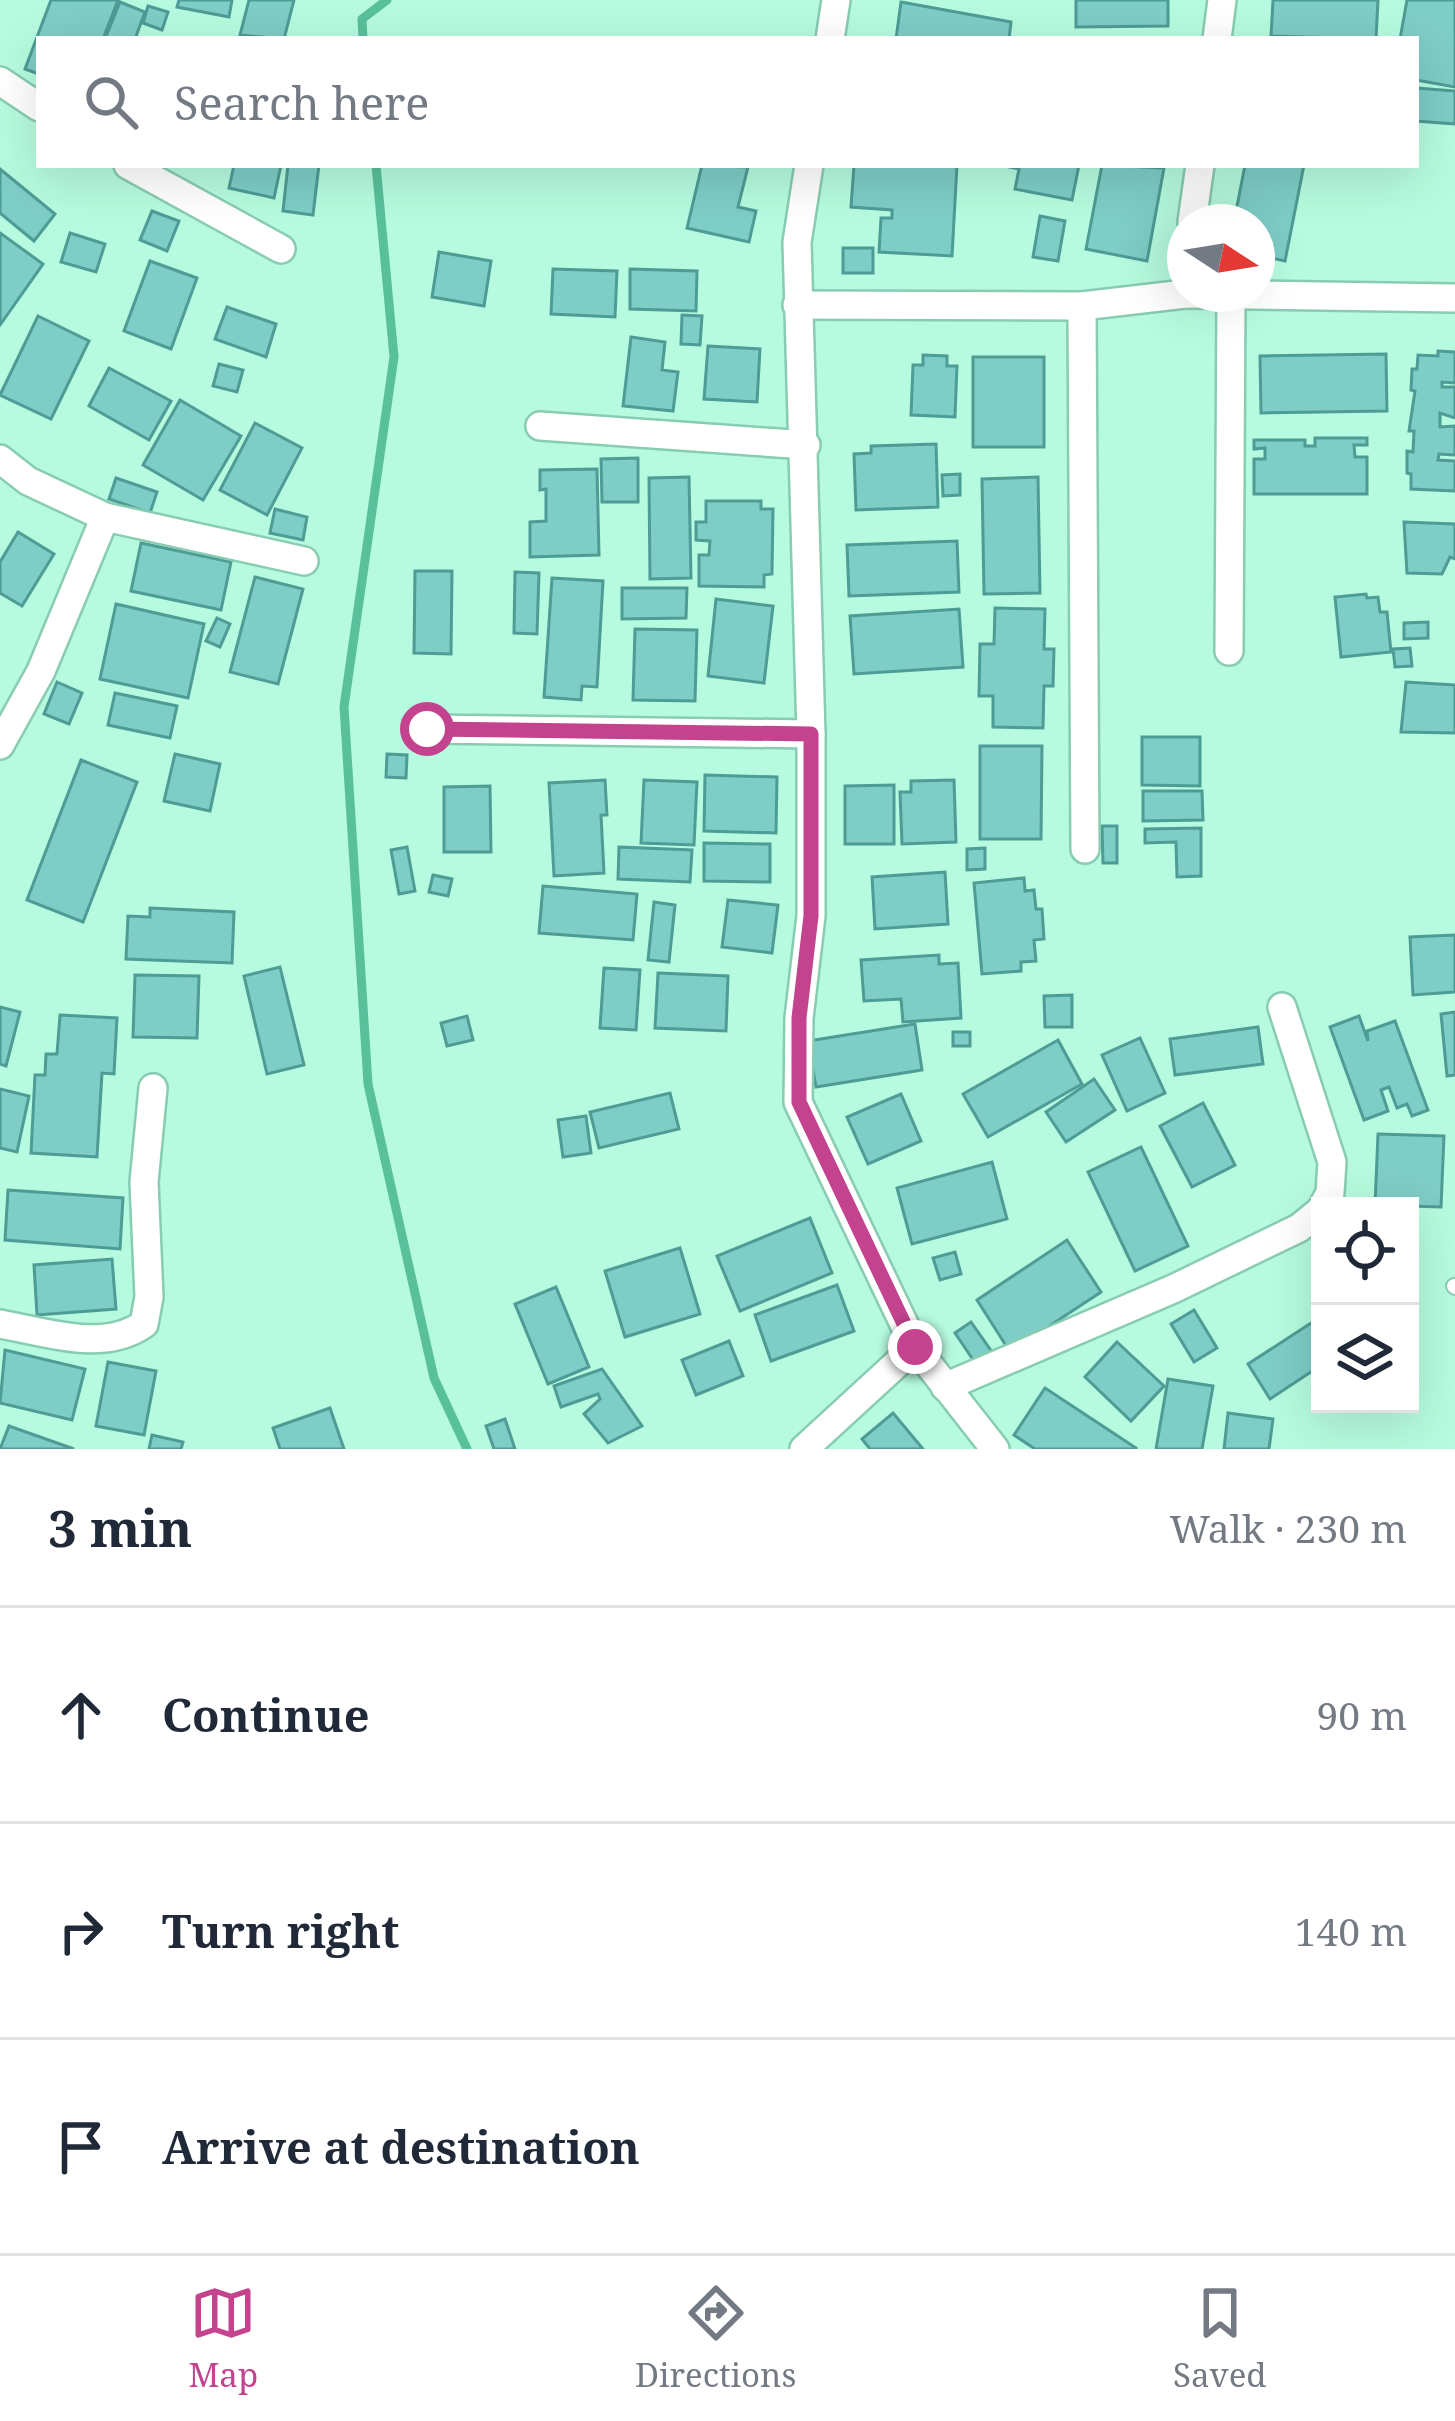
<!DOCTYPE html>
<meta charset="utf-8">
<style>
body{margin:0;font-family:"Noto Serif",serif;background:#f2f2f3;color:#1f2937}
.controls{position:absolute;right:36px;bottom:36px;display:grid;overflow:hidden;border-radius:0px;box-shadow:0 12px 48px #0002}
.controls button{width:108px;height:108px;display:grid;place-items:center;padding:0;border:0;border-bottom:3px solid #e0e1e3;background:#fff;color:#1f2937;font:60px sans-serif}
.compass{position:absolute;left:1167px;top:204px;width:108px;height:108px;border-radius:50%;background:#fff;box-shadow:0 12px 48px #0002;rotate:102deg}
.stop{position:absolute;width:36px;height:36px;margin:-27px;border:9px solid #c3438e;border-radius:50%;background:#fff}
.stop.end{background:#c3438e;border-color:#fff;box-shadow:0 3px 12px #0008}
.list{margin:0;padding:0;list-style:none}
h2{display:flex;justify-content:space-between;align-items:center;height:156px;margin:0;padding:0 48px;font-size:51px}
h2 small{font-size:39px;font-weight:400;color:#747a83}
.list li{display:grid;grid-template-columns:78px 1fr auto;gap:36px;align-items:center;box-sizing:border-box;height:216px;padding:0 48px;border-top:3px solid #e0e1e3}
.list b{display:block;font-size:45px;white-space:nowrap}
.list em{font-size:39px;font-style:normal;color:#747a83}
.icon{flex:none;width:66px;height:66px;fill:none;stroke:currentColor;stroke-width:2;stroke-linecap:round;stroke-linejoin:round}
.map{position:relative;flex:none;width:1455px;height:1449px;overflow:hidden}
.search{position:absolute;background:#fff;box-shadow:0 12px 48px #0002;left:36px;right:36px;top:36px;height:132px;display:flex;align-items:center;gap:30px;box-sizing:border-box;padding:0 42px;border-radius:0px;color:#747a83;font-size:45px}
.sheet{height:804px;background:#fff}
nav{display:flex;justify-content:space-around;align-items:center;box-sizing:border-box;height:168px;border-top:3px solid #e0e1e3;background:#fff;font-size:33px;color:#747a83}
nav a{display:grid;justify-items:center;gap:6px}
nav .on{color:#c3438e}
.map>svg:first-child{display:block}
</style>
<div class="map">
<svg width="1455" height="1449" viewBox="0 0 1455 1449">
<rect width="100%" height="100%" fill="#b6fbdf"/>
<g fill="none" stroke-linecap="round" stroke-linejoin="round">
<!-- stream -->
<g stroke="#59c09c" stroke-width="9">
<path d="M363,39L362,19L387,0"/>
<path d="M376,165L394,357L344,707L368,1084L434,1378L467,1449"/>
</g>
</g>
<!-- building -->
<g fill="#7ecdc6" stroke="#4d9c95" stroke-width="3">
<path d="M51,0H118L103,39H39V74L25,69Z"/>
<path d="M179,0H232L229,17L177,7Z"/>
<path d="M249,0H294L284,39L240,35Z"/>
<path d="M1076,0H1168V26L1076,27Z"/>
<path d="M1273,0H1378L1376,39L1271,36Z"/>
<path d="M1407,0H1455V87L1416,80V39H1400Z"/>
<path d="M120,2L145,12L135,39H105Z"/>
<path d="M901,2L1011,22L1009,39H896Z"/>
<path d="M148,6L168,12L162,30L143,23Z"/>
<path d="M1416,88L1455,91V124L1416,121Z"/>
<path d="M234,165H281L274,198L229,188Z"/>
<path d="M288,165H319L313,215L283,211Z"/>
<path d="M702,165L748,167L738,207L756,211L749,242L687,228Z"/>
<path d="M854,165H957L952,256L879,252L881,218H892V210L851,207Z"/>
<path d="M999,165H1079L1072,200L1015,189L1019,169Z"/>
<path d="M1102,165L1164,168L1147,261L1086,249Z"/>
<path d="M1245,165H1304L1285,261L1257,255V222H1234Z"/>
<path d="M0,169L55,214L34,241L0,213Z"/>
<path d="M152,211L179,221L167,251L140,240Z"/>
<path d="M1040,216L1065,221L1058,261L1033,257Z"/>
<path d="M0,233L43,264L0,325Z"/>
<path d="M70,233L105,244L96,272L61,262Z"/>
<rect x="843" y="248" width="30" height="25"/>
<path d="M439,252L491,261L484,306L432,297Z"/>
<path d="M150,261L197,278L171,349L124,331Z"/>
<path d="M553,269L617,271L615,317L551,314Z"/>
<path d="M630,269L697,271L696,311L630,309Z"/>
<path d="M227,307L276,324L266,357L215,339Z"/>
<path d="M682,315L702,316L700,345L681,344Z"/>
<path d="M38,316L89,341L51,419L0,395Z"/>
<path d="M631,337L665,342L662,370L678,372L673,411L623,406Z"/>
<path d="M708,346L760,349L757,402L704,399Z"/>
<path d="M1438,351L1455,352V383L1442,382V387H1455V418L1440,413V427L1455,426V455L1439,454L1438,460L1455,461V491L1411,489V474L1407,473V451L1413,452L1414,431H1409L1415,391L1411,390L1412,369H1417L1418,355L1438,356Z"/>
<path d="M1386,354L1387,411L1261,413L1260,356Z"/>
<path d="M923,355L947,356V366H957L955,417L911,415L913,365H923Z"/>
<rect x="973" y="357" width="71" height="90"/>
<path d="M219,364L243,370L237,392L213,386Z"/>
<path d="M109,368L171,401L149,440L89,406Z"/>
<path d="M180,400L241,436L203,500L143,465Z"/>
<path d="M255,423L302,448L267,515L220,490Z"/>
<path d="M1315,438H1367V445H1354L1355,457H1367V494H1254V459H1265V448L1254,449V440H1305V446H1315Z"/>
<path d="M936,444L938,507L856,510L854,454L871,453V446Z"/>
<path d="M638,458V502H602L601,459Z"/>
<path d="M597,469L599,555L530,557V522L546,521V489L540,490V470Z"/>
<path d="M960,474V495L943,496L942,475Z"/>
<path d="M689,477L691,578L650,579L649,478Z"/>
<path d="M1038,477L1040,593L984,594L982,479Z"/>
<path d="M116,478L157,492L150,513L109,499Z"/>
<path d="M706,501H761V509H773L772,574L764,575V587L699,586V555H709L710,541L696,540V522H706Z"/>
<path d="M275,509L307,517L303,540L270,533Z"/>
<path d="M1404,522L1455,524V559L1450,557L1442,574L1407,573Z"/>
<path d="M18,532L54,554L22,606L0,593V562Z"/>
<path d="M957,541L959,592L849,596L847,545Z"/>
<path d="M141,543L231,562L221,610L131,591Z"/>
<path d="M415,571H452L451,654L414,653Z"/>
<path d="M515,572L539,573L537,634L514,633Z"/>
<path d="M255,577L303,589L278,684L230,672Z"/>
<path d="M552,578L603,581L597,687L582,686L581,700L544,697Z"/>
<path d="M622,588H687L686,618L622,619Z"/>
<path d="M1366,594L1367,598L1378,597L1380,612H1387L1391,652L1341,657L1335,597Z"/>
<path d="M716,599L773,606L764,683L708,676Z"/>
<path d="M116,604L204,624L188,698L100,679Z"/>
<path d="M995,608L1045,609L1044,649H1054L1053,686H1044L1043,728L993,727V696H979L980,644H994Z"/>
<path d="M959,609L963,667L854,674L850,616Z"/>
<path d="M217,618L230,624L220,647L206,641Z"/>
<path d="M1428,622V638L1404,639V623Z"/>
<path d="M635,629L697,630L695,701L633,700Z"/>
<path d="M1410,648L1412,666L1395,667L1393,649Z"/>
<path d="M57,682L82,693L69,724L44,714Z"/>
<path d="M1406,682L1455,685V733L1401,732Z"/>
<path d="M115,693L177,706L170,738L108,725Z"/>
<path d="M1142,737H1200V786L1142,785Z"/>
<path d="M980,746H1042L1041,839H980Z"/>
<path d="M175,754L220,764L210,811L164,801Z"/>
<path d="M387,754L407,755L406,778L386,777Z"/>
<path d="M81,760L137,782L83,922L27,900Z"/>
<path d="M705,775L777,777L776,833L704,831Z"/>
<path d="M605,780L607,815H601L604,873L554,876L549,783Z"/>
<path d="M644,780L697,782L694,845L641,843Z"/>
<path d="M954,780L956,842L902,844L900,792H911V781Z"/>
<path d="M894,785V844H845V786Z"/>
<path d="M490,786L491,852H444V787Z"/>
<path d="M1143,791H1202L1203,820L1143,821Z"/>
<path d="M1102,826H1117V863H1103Z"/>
<path d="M1201,828V876L1177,877L1176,842L1145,843V829Z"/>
<path d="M704,843L770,844V882L704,881Z"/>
<path d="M407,847L415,891L399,894L391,850Z"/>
<path d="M619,847L692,850L690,882L618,879Z"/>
<path d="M985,848V869L967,870V849Z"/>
<path d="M945,872L948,924L875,929L872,877Z"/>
<path d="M433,875L452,879L448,896L429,892Z"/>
<path d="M1024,878L1025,891L1034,890L1036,909H1042L1044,939L1034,940L1036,961L1021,962V971L982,974L974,883Z"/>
<path d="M543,886L637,894L633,940L539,933Z"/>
<path d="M728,900L778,905L772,953L722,947Z"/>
<path d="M654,902L675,905L669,962L648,960Z"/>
<path d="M150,908L234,912L232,963L126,959L128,916L150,917Z"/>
<path d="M1455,935V992L1413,995L1410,937Z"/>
<path d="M939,955V964L958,963L961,1018L903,1022L901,999L864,1001L861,960Z"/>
<path d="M280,967L304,1065L267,1074L244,976Z"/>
<path d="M604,968L640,970L636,1030L600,1028Z"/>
<path d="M658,973L728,976L726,1031L655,1028Z"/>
<path d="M135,975L199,976L197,1038L133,1037Z"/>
<path d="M1072,995V1027H1045L1044,996Z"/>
<path d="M0,1007L20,1012L6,1066L0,1064Z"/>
<path d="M1455,1012V1075L1447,1076L1441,1014Z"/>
<path d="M60,1015L117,1018L114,1074L102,1073L97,1157L31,1153L35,1075H45L46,1054H57Z"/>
<path d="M467,1016L473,1040L447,1046L441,1023Z"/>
<path d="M1359,1016L1368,1041L1367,1031L1395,1021L1428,1110L1412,1116L1407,1104L1397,1108L1389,1087L1381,1090L1388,1111L1364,1120L1330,1027Z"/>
<path d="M915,1024L922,1070L816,1087L808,1041Z"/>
<path d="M1258,1027L1263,1064L1175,1075L1170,1039Z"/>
<rect x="953" y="1032" width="17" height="14"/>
<path d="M1140,1038L1165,1093L1127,1111L1102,1055Z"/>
<path d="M1058,1040L1082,1084L988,1137L963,1094Z"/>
<path d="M1094,1079L1115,1110L1066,1142L1046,1112Z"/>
<path d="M0,1089L29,1096L17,1152L0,1148Z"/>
<path d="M670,1093L679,1129L599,1148L590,1112Z"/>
<path d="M901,1094L921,1141L868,1164L847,1117Z"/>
<path d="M1203,1103L1235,1165L1192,1187L1160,1126Z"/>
<path d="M586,1116L591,1153L563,1157L558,1120Z"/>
<path d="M1378,1134L1444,1136L1441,1207L1375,1205Z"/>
<path d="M1141,1147L1188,1246L1135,1271L1088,1172Z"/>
<path d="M992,1162L1007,1219L912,1244L897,1188Z"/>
<path d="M8,1190L123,1198L120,1249L5,1240Z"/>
<path d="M810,1218L832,1273L740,1311L717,1256Z"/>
<path d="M1067,1240L1101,1292L1010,1352L977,1300Z"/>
<path d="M680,1248L700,1314L625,1337L605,1271Z"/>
<path d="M955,1252L961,1274L940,1280L933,1258Z"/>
<path d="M112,1259L116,1309L37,1315L34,1265Z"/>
<path d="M837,1285L854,1331L771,1361L755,1315Z"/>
<path d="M556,1287L589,1367L548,1384L515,1304Z"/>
<path d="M1194,1310L1217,1348L1194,1362L1171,1324Z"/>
<path d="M971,1322L992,1352L976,1364L955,1333Z"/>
<path d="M1311,1323L1320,1337V1366L1270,1399L1248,1364Z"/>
<path d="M729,1341L743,1376L696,1395L682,1360Z"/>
<path d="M1117,1342L1164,1386L1131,1421L1085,1377Z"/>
<path d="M5,1350L85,1369L72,1420L0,1403Z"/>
<path d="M108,1362L156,1371L144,1435L96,1426Z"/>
<path d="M602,1369L642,1426L608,1443L584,1414L600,1399L598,1394L561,1407L554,1386Z"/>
<path d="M1168,1379L1213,1386L1202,1449H1156Z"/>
<path d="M1045,1388L1136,1448V1449H1035L1014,1435Z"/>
<path d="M330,1408L344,1449H280L273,1428Z"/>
<path d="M893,1413L923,1449H870L862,1439Z"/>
<path d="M1228,1413L1273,1419L1269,1449H1224Z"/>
<path d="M505,1419L515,1449H494L486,1426Z"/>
<path d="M9,1426L74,1449H0Z"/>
<path d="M152,1435L183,1442L181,1449H149Z"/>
</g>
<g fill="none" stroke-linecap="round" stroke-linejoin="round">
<!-- lane casing -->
<g stroke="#88ccb1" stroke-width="18">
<path id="lane" d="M1454,1286L1455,1287"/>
</g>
<!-- street casing -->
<g stroke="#88ccb1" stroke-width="32">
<g id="street">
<path d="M830,39L836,0"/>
<path d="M1217,39L1222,0"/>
<path d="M0,81L39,107"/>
<path d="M128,165L281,249"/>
<path d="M809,165L797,242L811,734V916L799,1018L798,1102L915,1347L995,1449"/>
<path d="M1192,222L1200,165"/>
<path d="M1186,294L1455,298"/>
<path d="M797,305L1082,306L1185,294"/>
<path d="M1082,306L1085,849"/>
<path d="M540,426L806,445"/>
<path d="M0,459L28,481L105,517L41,671L0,745"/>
<path d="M105,517L304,561"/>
<path d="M1229,651L1231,295"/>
<path d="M427,729L811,734"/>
<path d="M1282,1007L1332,1162L1330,1193L1323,1206"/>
<path d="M0,1324C46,1332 103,1353 144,1324L149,1297L144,1182L153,1088"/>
<path d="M945,1387L1173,1289L1299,1228L1320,1211"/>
<path d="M804,1449L915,1347"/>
</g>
</g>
<!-- lane -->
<use href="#lane" stroke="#fff" stroke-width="14"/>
<!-- street -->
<use href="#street" stroke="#fff" stroke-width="27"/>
</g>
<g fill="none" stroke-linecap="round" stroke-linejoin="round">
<!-- route -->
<path stroke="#c3438e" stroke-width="15" d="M427,729L811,734V916L799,1018V1102L915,1347"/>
</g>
</svg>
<div class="controls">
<button><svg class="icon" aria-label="locate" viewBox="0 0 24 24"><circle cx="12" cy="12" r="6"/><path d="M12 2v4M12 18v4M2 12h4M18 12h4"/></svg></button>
<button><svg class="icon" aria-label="layers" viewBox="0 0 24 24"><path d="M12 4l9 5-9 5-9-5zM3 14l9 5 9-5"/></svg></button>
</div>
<svg class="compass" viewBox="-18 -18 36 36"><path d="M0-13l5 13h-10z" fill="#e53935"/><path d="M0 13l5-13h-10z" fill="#747a83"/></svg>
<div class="stop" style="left:427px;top:729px"></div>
<div class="stop end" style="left:915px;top:1347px"></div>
<div class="search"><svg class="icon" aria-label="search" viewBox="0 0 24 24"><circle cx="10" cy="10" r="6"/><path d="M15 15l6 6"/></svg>Search here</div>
</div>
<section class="sheet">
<h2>3 min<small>Walk · 230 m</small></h2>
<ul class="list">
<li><svg class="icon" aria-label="ahead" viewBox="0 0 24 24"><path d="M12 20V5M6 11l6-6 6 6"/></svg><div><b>Continue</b></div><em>90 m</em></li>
<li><svg class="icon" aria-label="right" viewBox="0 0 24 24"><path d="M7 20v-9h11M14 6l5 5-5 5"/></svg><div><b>Turn right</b></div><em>140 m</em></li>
<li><svg class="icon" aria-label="arrive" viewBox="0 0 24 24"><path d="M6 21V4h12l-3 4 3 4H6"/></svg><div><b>Arrive at destination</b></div></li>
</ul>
</section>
<nav>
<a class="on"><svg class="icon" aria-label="map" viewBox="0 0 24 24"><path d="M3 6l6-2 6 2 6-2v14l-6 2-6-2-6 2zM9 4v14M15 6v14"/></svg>Map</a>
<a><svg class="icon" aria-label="directions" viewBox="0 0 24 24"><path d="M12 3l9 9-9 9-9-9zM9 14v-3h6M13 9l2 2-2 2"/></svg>Directions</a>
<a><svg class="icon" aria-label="saved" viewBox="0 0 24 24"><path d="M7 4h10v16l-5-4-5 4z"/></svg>Saved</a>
</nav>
